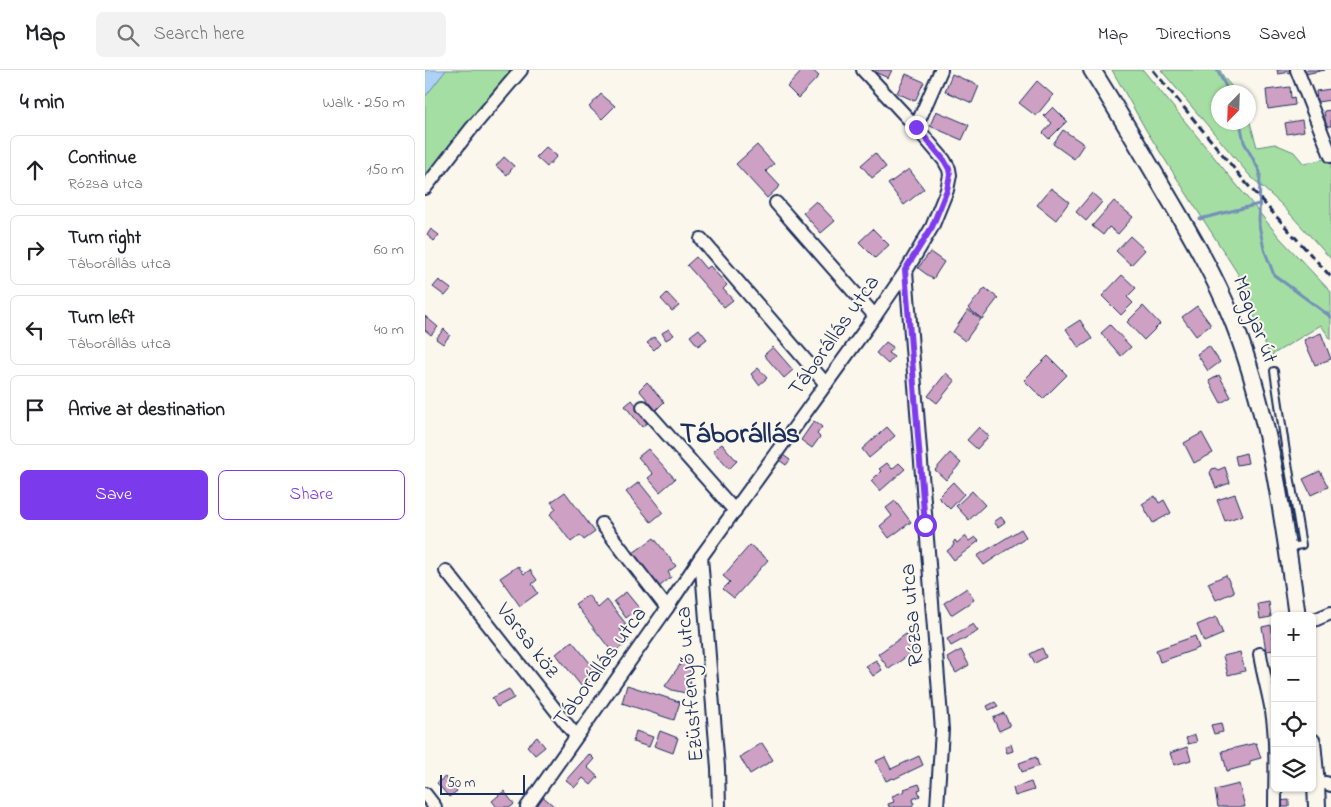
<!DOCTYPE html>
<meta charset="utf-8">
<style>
body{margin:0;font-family:"Indie Flower",sans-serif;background:#f2f2f2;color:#202124}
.controls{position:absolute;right:15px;bottom:15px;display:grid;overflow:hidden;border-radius:8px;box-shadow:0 1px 4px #0004}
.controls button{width:45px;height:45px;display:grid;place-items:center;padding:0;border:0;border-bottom:1px solid #e0e0e0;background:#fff;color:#202124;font:25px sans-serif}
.compass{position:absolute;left:786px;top:15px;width:45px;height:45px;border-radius:50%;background:#fff;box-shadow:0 1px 4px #0004;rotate:203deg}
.scale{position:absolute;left:15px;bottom:12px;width:85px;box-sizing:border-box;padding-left:5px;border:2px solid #1b2f5e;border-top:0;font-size:14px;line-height:18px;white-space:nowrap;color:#1b2f5e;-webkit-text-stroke:4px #fbf7ec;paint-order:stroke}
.stop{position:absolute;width:15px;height:15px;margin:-11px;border:4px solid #7c3aed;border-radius:50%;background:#fff}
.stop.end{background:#7c3aed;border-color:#fff;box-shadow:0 1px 5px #0008}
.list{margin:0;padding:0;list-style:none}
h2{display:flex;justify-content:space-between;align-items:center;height:65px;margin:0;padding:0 20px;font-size:21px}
h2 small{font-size:16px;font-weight:400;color:#757577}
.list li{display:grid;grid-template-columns:32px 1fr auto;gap:15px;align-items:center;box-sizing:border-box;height:70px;margin:0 10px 10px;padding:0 10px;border:1px solid #e0e0e0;border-radius:8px}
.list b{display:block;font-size:19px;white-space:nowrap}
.list p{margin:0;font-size:16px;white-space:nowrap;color:#757577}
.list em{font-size:16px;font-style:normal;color:#757577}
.actions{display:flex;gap:10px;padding:15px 20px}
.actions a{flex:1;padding:11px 0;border:1px solid #7c3aed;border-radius:8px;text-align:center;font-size:18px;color:#7c3aed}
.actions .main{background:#7c3aed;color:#fff}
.icon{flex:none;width:28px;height:28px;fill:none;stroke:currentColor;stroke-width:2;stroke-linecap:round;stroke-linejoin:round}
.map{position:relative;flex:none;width:906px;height:737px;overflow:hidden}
header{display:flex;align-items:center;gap:30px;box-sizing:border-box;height:70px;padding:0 25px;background:#fff;border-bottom:1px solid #e0e0e0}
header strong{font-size:24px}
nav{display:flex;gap:28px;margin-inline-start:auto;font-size:18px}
.search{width:350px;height:45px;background:#f2f2f2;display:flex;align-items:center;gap:12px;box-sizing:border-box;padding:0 18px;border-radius:8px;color:#757577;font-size:19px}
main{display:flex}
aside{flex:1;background:#fff}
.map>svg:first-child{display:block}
</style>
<header>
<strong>Map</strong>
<div class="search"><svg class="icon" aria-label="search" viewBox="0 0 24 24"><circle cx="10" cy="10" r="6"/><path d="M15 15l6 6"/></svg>Search here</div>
<nav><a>Map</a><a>Directions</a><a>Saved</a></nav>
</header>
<main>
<aside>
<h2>4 min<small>Walk · 250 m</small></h2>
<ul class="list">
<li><svg class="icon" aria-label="ahead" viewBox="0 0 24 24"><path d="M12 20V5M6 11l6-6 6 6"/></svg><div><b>Continue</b><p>Rózsa utca</p></div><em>150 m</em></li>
<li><svg class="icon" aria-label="right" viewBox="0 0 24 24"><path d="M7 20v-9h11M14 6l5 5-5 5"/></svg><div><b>Turn right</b><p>Táborállás utca</p></div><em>60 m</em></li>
<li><svg class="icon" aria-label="left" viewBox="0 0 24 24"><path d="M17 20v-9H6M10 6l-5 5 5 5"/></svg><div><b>Turn left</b><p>Táborállás utca</p></div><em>40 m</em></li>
<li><svg class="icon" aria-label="arrive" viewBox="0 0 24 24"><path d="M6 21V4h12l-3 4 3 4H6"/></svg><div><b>Arrive at destination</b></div></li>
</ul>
<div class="actions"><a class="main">Save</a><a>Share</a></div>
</aside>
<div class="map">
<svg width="906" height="737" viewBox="0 0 906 737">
<rect width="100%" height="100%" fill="#fbf7ec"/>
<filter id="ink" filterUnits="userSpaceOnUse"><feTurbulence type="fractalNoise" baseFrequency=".02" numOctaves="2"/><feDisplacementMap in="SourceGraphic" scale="10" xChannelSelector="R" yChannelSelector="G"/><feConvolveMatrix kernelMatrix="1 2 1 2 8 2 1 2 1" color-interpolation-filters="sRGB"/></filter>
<g filter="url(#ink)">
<!-- green -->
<g fill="#a5dea3" stroke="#608680">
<path d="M21,0H92L0,118V27Z"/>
<path d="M687,0H718L855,168L906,222V270L896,255L845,286L813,204L721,60Z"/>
<path d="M736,0H795C798,8 806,15 811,22H794V52H824V49L832,77L850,74L869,82L879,94L902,88L906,94V189L856,134L825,106Z"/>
</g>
<!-- water -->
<path fill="#add2f6" stroke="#7391b9" d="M0,0H21L0,27Z"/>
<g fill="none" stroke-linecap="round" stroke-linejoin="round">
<!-- stream -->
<g stroke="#7391b9" stroke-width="3">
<path d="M792,0L804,22"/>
<path d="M815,52L819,72L835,102L834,155L839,179L849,205L906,247"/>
<path d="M775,149L834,134"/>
</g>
</g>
<!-- building -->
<g fill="#cea1c4" stroke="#1b2f5e">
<path d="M378,0H387L394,6L373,28L362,17Z"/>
<path d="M451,0H467L463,8L450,2Z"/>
<path d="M852,0H866V2L853,4Z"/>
<path d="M880,0H900L880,4Z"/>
<path d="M481,4L499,12L490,31L472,23Z"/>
<path d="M527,4L554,16L547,33L520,21Z"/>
<path d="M612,11L628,25L611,46L594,33Z"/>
<path d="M865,17L866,28L869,27L870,35L843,39L841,20Z"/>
<path d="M906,19V30L892,32L891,21Z"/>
<path d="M176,24L190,36L177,49L164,37Z"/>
<path d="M628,37L642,51L624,69L618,63L627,53L619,46Z"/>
<path d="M906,40V56H901L899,41Z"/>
<path d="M511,41L544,55L537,70L505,56Z"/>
<path d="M877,50L879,61L862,64L860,53Z"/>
<path d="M638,60L659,74L649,89L628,74Z"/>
<path d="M332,75L349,94L341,101L355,116L342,128L311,94Z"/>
<path d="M121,77L132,86L122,97L111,87Z"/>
<path d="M450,83L461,97L447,108L436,95Z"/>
<path d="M79,87L89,96L82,105L71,96Z"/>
<path d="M484,99L499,119L479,135L463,114Z"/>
<path d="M626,118L644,132L631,150L612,135Z"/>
<path d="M667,123L677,132L661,151L651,142Z"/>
<path d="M391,131L410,151L396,163L378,143Z"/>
<path d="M689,131L708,147L693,164L684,157L678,165L667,156Z"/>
<path d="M6,159L14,165L9,171L2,165Z"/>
<path d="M448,159L464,175L450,188L434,172Z"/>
<path d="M705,166L720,180L706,195L691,181Z"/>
<path d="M505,182L519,192L508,209L493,198Z"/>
<path d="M271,187L281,199L285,196L302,215L298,219L308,230L299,237L262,195Z"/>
<path d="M697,205L711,218L702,227L708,233L696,245L677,226Z"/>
<path d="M14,210L26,219L20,226L8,217Z"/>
<path d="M560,218L573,228L557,249L543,238Z"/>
<path d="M242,223L254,236L247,241L236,229Z"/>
<path d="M718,236L735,254L719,270L702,252Z"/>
<path d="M772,236L786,255L771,266L757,247Z"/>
<path d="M543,240L556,249L540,271L528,262Z"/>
<path d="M0,246L13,257L6,265L0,260Z"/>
<path d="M655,250L667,269L654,278L641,259Z"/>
<path d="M685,255L706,277L696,286L676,263Z"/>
<path d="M19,259L25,265L18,274L11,269Z"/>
<path d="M244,259L249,265L241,270L237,263Z"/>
<path d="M274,259L282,269L273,276L265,266Z"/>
<path d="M896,263L906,289L890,295L879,270Z"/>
<path d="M229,267L235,274L229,280L222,273Z"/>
<path d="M461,272L468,277L463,283L469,287L463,294L451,283Z"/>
<path d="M784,276L795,292L783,301L772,284Z"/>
<path d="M348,277L368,300L359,308L339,285Z"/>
<path d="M623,286L642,305L618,329L599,310Z"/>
<path d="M333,298L342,308L334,315L326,304Z"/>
<path d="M521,303L530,311L512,333L503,326Z"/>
<path d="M794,305L806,327L796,333L784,311Z"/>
<path d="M222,312L239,332L231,340L214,320Z"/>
<path d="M207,330L224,351L217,357L200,336Z"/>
<path d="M389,351L397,357L392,364L395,367L387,378L376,370Z"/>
<path d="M462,357L470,366L444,388L437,379Z"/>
<path d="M554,357L564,366L552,379L542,370Z"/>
<path d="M777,363L788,383L769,393L759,373Z"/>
<path d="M297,374L312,391L304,399L288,381Z"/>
<path d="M223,379L250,409L235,422L223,408L228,404L213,387Z"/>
<path d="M525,383L536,393L521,410L510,400Z"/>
<path d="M821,383L823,393L812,395L810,386Z"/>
<path d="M358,385L365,390L361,395L354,390Z"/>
<path d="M462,393L467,399L474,393L480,399L455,421L446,411L456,401L454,399Z"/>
<path d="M800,397L805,413L791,418L785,403L787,399L790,398L793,400Z"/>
<path d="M895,401L903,417L886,425L878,409Z"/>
<path d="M214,412L238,442L226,452L201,422Z"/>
<path d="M528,412L539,424L525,439L513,427Z"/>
<path d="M547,421L560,435L544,450L531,436Z"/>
<path d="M140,422L170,462L159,470L155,465L146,472L125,444L131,439L126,432Z"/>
<path d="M810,424L818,445L800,451L792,430Z"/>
<path d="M730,426L734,433L739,430L746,443L728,453L717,434Z"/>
<path d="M470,431L486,452L464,468L455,456L467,446L461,438Z"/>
<path d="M576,447L580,452L573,457L569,452Z"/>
<path d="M596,459L601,467L559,495L552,486Z"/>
<path d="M540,466L544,471L550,467L554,471L529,490L522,481L529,475L528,473L530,470L532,473Z"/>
<path d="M229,468L251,496L243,502L246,507L234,517L208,483Z"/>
<path d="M325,475L343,490L309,528L298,519L305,512L298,506Z"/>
<path d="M93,496L99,504L105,500L112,510L107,514L113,523L95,536L75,508Z"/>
<path d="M801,505L809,522L791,530L783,513Z"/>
<path d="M542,518L549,530L526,545L519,533Z"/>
<path d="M201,522L214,538L201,548L189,531Z"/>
<path d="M163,525L173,538L182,530L201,554L195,559L204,571L188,583L150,534Z"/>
<path d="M844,532L846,547L835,549L833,534Z"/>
<path d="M791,547L798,564L779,572L772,555Z"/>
<path d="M548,554L553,561L526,576L522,569Z"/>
<path d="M846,555L850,580L841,581L837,557Z"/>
<path d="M481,564L492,579L464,599L453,584Z"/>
<path d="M770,566L774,578L735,592L731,580Z"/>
<path d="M147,571L174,604L157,617L131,584Z"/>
<path d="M617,578L621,587L610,593L605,584Z"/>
<path d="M536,580L544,595L531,603L522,588Z"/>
<path d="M815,582L820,601L803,605L798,586Z"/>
<path d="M259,589L266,591L265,624L247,620L240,616Z"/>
<path d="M451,590L457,600L448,606L441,596Z"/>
<path d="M843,602H850V621L845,622Z"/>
<path d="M202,615L255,632L249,650L197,633Z"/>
<path d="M84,619L89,628L72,637L67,628Z"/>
<path d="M570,632L573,636L564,640L562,636Z"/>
<path d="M579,643L585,656L574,661L568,648Z"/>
<path d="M796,653L798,662L789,664L786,655Z"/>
<path d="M211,661L228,667L224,677L208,672Z"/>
<path d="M235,661L253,668L248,683L229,676Z"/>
<path d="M770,665L772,672L763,674L761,668Z"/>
<path d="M112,667L120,677L110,685L102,676Z"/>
<path d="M337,673L348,690L325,704L315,687Z"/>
<path d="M831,673L836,688L825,691V695L802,701L797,681Z"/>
<path d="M586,674L588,681L582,683L580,677Z"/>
<path d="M762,677L766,690L749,695L745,683Z"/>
<path d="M164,684L169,689L162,697L173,707L166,715L158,708L150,717L141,710Z"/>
<path d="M494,686L498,695L469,709L468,708L461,711L451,691L460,687L466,699Z"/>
<path d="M611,687L614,696L597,702L594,693Z"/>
<path d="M20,707L32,721L24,727L12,713Z"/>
<path d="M606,712L609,720L590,726L588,718Z"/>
<path d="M494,714L496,719L493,720L495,726L488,729L489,733L487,736L485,737H464L463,734L469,732L467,726L480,721L479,719Z"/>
<path d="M814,714L820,737H793L790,720Z"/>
<path d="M79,721L89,734L86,737H72L67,731Z"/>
<path d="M116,725L130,737H111L108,735Z"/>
<path d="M864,730V737H854L853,731Z"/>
</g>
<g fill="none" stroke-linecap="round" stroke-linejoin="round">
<!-- service casing -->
<g stroke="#1b2f5e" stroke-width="10">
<path id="service" d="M849,301L861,382L877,475L864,477"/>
</g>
<!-- minor casing -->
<g stroke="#1b2f5e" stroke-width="16">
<g id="minor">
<path d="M872,0L906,86"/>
<path d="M491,57L516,0"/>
<path d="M0,118L46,59L96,0"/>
<path d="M351,133L450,246"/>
<path d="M276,169L401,314"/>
<path d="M481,201L517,660L512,737"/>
<path d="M218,337L310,441"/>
<path d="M177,454L242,538"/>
<path d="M276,487L293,698L294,737"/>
<path d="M21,501L151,666"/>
<path d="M887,551L906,543"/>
<path d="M835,584C838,605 845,626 848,648C852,677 850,708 850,737"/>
<path d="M891,714L901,713L906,715"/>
<path d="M0,724L10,737"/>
<path d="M102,737L242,538L276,487L450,246L481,201L507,157L522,120L525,105L524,99L519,90L491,57L438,0"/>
</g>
</g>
<!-- tertiary casing -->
<g stroke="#1b2f5e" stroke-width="20">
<g id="tertiary">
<path d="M667,0C693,41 717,82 741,123C766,165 790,206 808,251C845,345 858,446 872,546"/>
<path d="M887,672L891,714L892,737"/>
</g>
</g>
<!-- service -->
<use href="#service" stroke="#fbf7ec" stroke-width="6"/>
<!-- minor -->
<use href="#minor" stroke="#fbf7ec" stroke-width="12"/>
<!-- tertiary -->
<use href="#tertiary" stroke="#fbf7ec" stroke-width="16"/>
<!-- rail -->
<path stroke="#1b2f5e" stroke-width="3" stroke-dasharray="8 4" stroke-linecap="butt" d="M728,0L821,113L906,207"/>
</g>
</g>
<g fill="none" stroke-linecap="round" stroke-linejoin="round" filter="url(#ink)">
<!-- route -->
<path stroke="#7c3aed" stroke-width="6" d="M491,57L519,90L524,99L525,105L522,120L507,157L480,200L500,455"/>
</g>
<g text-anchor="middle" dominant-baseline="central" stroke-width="4" stroke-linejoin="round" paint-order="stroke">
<!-- street labels -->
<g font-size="22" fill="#1b2f5e" stroke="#fbf7ec">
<text transform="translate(829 250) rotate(69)">Magyar út</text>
<text transform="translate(410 266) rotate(-55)">Táborállás utca</text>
<text transform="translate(488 545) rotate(-95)">Rózsa utca</text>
<text transform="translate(102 571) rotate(52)">Varsa köz</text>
<text transform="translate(176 597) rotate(-54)">Táborállás utca</text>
<text transform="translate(266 614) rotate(-95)">Ezüstfenyő utca</text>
</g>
<!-- district labels -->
<g font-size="28" font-weight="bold" fill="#1b2f5e" stroke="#fbf7ec">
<text x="315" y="365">Táborállás</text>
</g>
</g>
</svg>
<div class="controls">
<button>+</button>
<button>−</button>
<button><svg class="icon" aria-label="locate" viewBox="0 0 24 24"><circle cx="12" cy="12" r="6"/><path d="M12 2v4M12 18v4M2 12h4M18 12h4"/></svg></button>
<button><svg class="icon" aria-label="layers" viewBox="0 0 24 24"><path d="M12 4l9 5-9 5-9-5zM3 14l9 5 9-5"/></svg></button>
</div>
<svg class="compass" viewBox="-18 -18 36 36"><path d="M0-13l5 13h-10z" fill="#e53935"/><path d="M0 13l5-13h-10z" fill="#757577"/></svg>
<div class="scale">50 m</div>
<div class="stop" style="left:500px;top:455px"></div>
<div class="stop end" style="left:491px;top:57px"></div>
</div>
</main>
